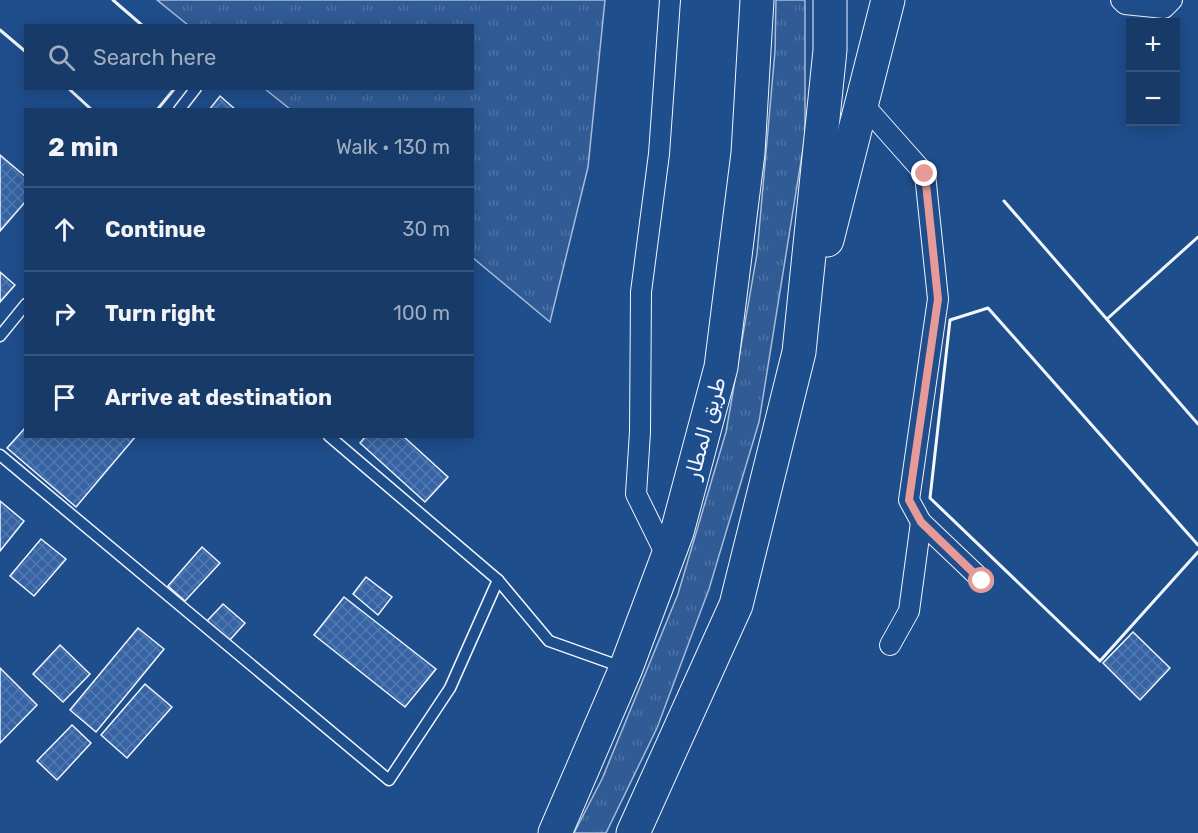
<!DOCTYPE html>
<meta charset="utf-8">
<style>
body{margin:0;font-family:Rubik,"Noto Naskh Arabic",sans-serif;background:#20416f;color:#f1f3f6}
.controls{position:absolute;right:18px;top:18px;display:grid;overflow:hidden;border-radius:0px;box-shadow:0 3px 15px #0003}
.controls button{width:54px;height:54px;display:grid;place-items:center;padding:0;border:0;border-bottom:2px solid #36547d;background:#173a69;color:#f1f3f6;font:30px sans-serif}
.stop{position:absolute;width:18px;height:18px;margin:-14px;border:4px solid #e69b98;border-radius:50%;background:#fff}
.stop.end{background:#e69b98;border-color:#fff;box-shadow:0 2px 6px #0008}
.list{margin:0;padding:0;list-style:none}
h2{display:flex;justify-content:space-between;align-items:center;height:78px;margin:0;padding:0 24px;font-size:26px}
h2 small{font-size:20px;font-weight:400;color:#9eadc0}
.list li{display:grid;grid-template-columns:39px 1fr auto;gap:18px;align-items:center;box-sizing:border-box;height:84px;padding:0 24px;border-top:2px solid #36547d}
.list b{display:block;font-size:22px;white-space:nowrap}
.list em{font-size:20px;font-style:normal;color:#9eadc0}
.icon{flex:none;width:33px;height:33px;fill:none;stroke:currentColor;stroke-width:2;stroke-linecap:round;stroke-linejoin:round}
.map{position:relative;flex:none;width:1198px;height:833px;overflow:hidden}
.search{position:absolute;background:#173a69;box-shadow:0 3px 15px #0003;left:24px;top:24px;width:450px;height:66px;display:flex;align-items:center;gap:15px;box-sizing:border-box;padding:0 21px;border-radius:0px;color:#9eadc0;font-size:22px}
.panel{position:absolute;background:#173a69;box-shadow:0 3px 15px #0003;left:24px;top:108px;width:450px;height:330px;border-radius:0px}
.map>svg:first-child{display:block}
</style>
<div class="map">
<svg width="1198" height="833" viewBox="0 0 1198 833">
<defs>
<pattern id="grass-tufts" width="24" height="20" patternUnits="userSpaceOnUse" patternTransform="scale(1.5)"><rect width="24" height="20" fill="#305b95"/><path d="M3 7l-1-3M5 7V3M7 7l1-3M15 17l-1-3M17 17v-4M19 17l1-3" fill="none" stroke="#4e73a5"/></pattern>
<pattern id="building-cross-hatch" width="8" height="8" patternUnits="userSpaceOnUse" patternTransform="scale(1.5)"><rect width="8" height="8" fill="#3563a3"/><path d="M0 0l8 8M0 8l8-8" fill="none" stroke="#537ab1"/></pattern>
</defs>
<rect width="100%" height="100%" fill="#1f4e8c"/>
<!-- grass -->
<g fill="url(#grass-tufts)" stroke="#a8bbd7" stroke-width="1.5">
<path d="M157,0H605L588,167L550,322L473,258L472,110L290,109L265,89L472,88V26L188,25Z"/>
<path d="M776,0H805V136L759,422L709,589L657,728L606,833H574L602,779L678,594L726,432L757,254L775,51Z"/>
</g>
<!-- building -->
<g fill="url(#building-cross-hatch)" stroke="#f2f6ff" stroke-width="1.5">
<path d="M220,96L236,110H209Z"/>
<path d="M0,155L26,177V201L0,231Z"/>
<path d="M0,272L15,285L0,302Z"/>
<path d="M26,427V436H136L76,507L7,448Z"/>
<path d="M366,436H403L448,477L425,502L360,443Z"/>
<path d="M0,501L24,521L0,551Z"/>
<path d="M41,539L66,559L34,596L10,576Z"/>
<path d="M202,547L220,563L185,601L168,586Z"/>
<path d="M366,577L392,597L378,615L353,594Z"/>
<path d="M344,597L436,669L405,707L314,635Z"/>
<path d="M223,604L245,623L229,641L207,621Z"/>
<path d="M138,628L164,649L96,732L70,710Z"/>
<path d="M1133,632L1170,668L1140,700L1103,663Z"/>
<path d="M60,645L90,674L63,702L33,674Z"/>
<path d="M0,668L37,705L0,743Z"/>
<path d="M145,684L172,707L127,758L101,735Z"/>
<path d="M72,725L91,743L57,780L37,761Z"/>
</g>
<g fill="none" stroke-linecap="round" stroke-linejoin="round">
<!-- lane casing -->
<g stroke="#f2f6ff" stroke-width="13">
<g id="lane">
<path d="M179,110L196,88"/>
<path d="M0,336L26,304"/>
<path d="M329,436L498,580"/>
<path d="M0,455L389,780L450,688L498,580L549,641L622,667"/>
</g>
</g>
<!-- street casing -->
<g stroke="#f2f6ff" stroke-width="22">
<g id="street">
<path d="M1121,0L1125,4L1164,8L1172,0"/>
<path d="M862,103L925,174L938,299L909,500L921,522L983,581"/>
<path d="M667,557L636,494L640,432L641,292L659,154L670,0"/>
<path d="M890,645L909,611L921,522"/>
</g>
</g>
<!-- highway casing -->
<g stroke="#f2f6ff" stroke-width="35">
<g id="highway">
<path d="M827,240L888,0"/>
<path d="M555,833L626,668L677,532L721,367L748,153L757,0"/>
<path d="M633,833L736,605L799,352L830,50V0"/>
</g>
</g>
<!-- lane -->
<use href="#lane" stroke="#1f4e8c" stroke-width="10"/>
<!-- street -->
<use href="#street" stroke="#1f4e8c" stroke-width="20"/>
<!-- highway -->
<use href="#highway" stroke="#1f4e8c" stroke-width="33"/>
<!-- wall -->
<g stroke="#f2f6ff" stroke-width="3">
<path d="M113,0L143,26"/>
<path d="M0,30L26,52"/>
<path d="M68,88L92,110"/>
<path d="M157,110L175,88"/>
<path d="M1004,201L1198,424"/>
<path d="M1107,319L1198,237"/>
<path d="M1198,545L988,308L950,320L930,498L1100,661L1198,552"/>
</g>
</g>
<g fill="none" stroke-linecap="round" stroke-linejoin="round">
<!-- route -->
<path stroke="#e69b98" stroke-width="8" d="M925,174L938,299L909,500L921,522L982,581"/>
</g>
<g text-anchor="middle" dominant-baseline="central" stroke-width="4.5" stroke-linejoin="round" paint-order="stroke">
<!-- street labels -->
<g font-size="21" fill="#f2f6ff" stroke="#1f4e8c">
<text transform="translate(705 428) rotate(-75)">طريق المطار</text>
</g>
</g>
</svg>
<div class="controls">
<button>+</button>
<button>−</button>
</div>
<div class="stop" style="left:982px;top:581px"></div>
<div class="stop end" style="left:925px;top:174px"></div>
<div class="search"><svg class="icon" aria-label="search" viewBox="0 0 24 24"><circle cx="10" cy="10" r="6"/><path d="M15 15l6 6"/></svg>Search here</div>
<section class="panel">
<h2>2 min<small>Walk · 130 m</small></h2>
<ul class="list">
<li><svg class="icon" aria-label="ahead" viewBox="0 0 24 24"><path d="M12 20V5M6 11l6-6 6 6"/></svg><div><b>Continue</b></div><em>30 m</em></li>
<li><svg class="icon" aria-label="right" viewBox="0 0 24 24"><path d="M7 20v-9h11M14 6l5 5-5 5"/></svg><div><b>Turn right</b></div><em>100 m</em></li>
<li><svg class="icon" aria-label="arrive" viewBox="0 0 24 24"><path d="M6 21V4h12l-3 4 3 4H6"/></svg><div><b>Arrive at destination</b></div></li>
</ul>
</section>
</div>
